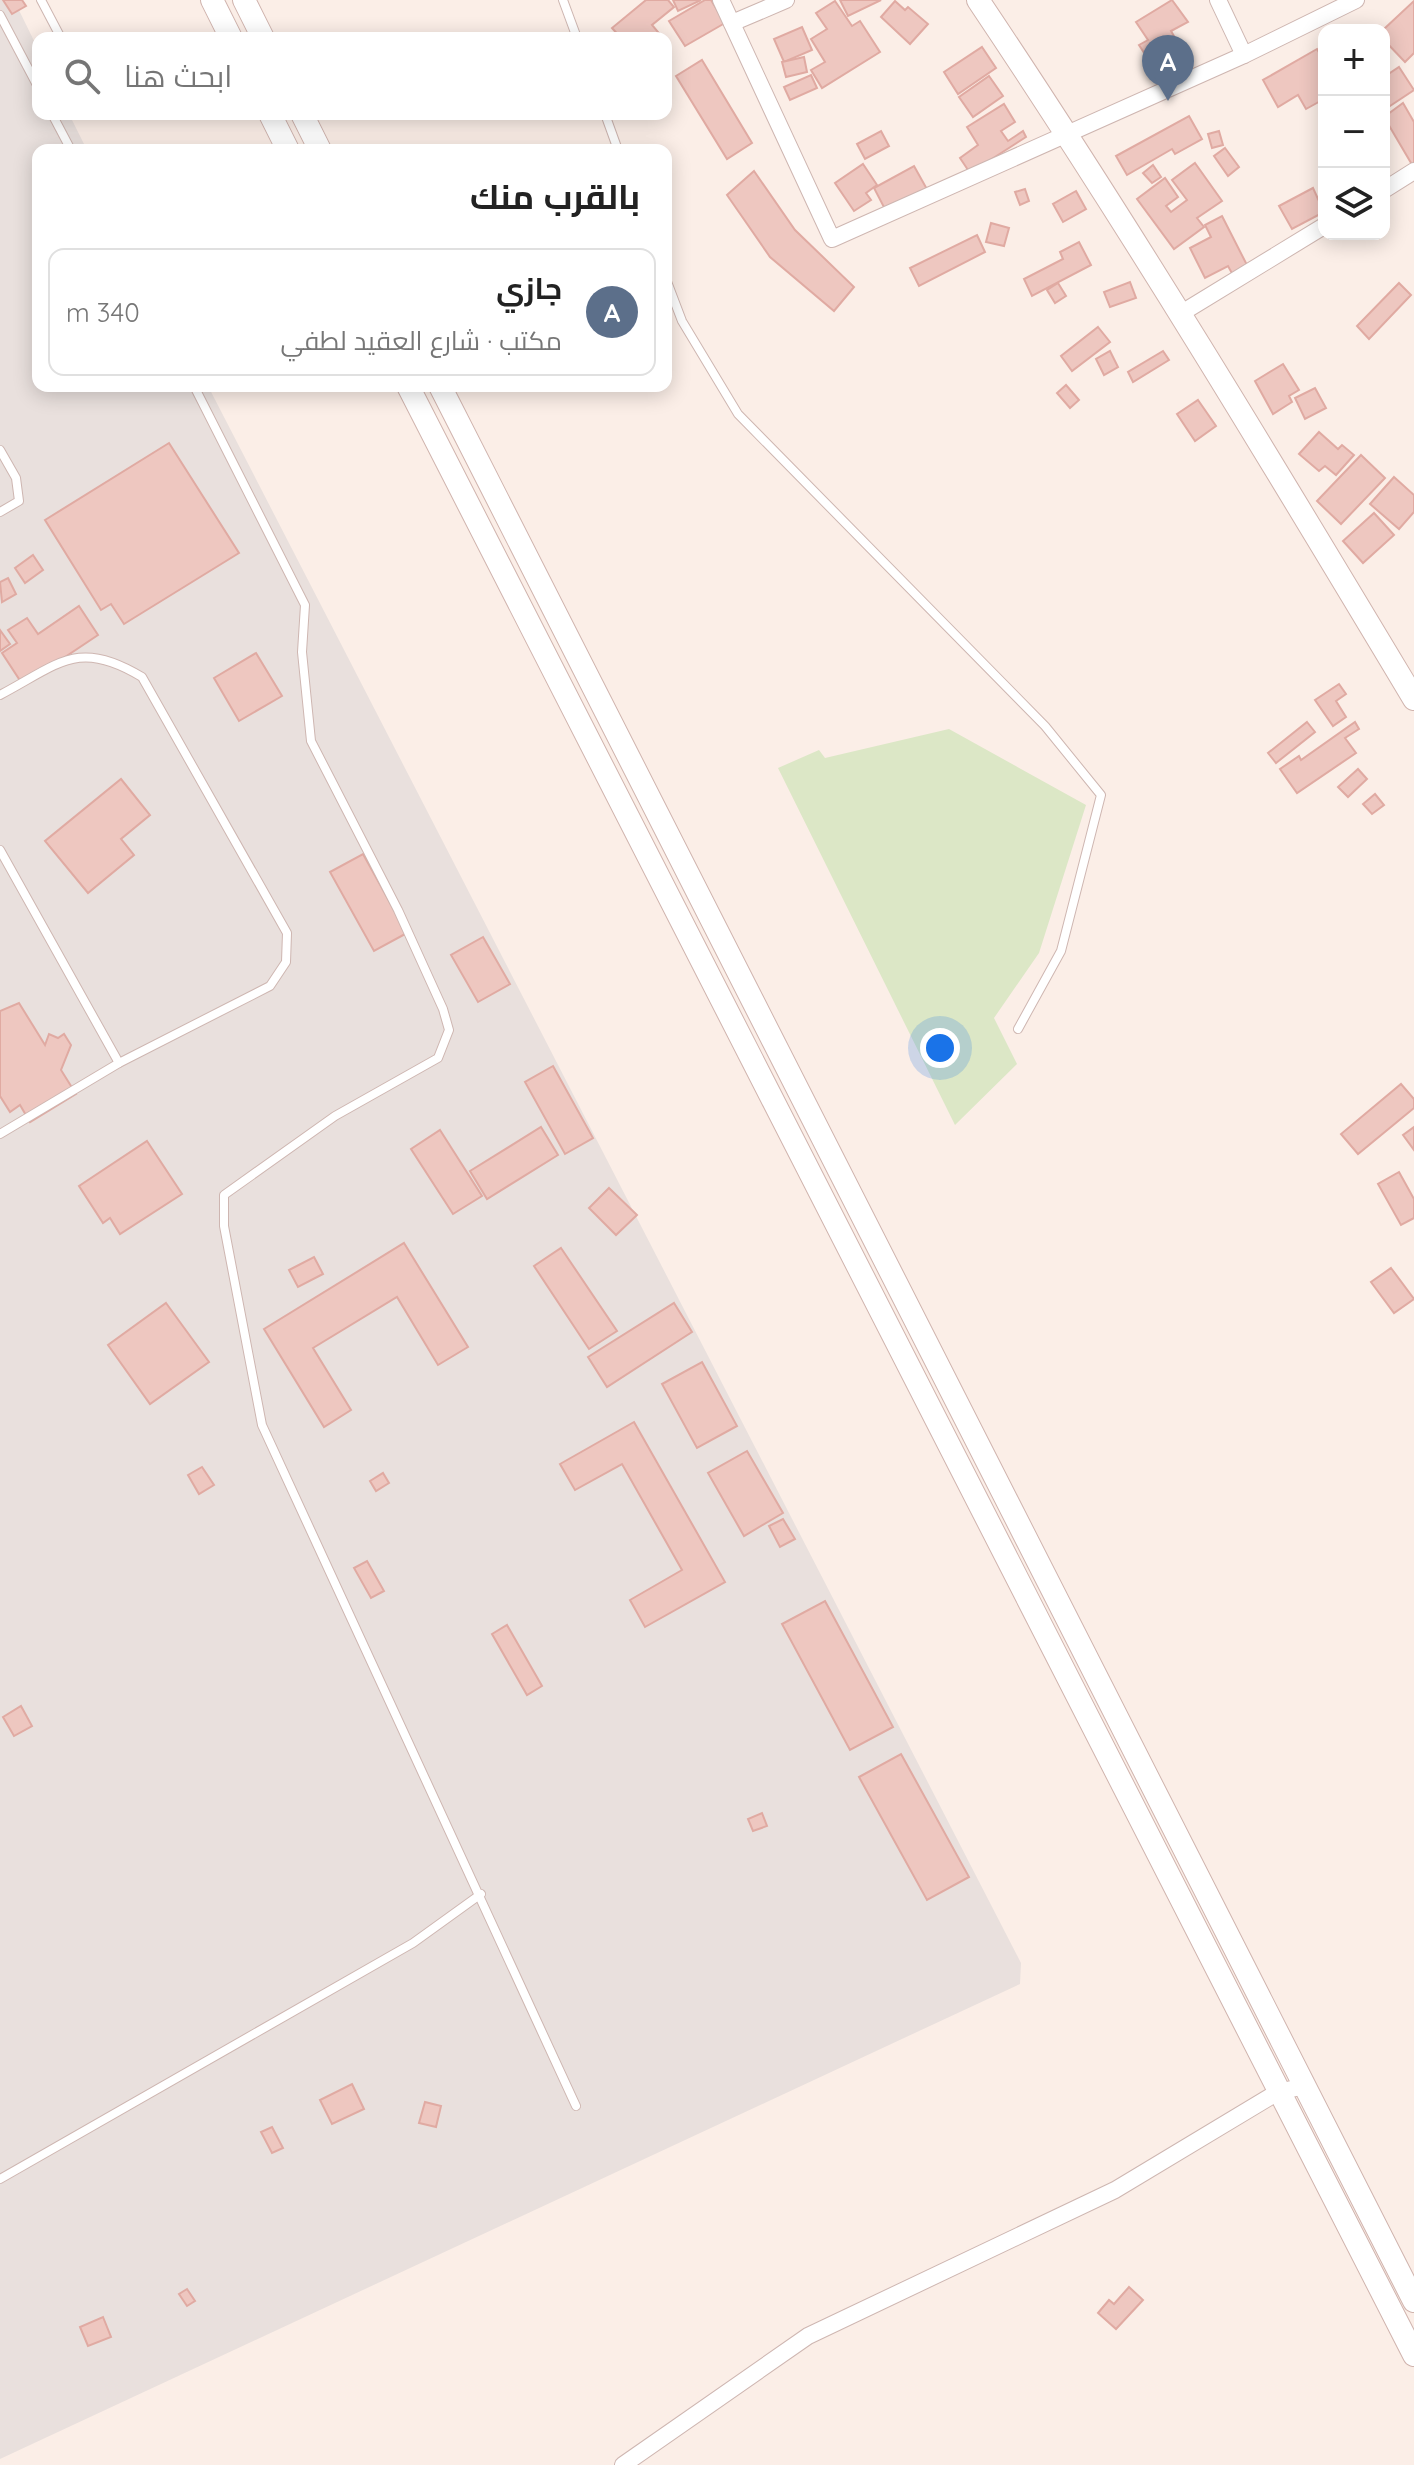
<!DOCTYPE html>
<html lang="ar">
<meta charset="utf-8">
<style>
body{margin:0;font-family:Quicksand,Cairo,sans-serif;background:#f2f2f2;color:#222;direction:rtl}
.controls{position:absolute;right:24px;top:24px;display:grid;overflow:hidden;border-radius:16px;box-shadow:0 4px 20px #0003}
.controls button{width:72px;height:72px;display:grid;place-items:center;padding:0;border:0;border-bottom:2px solid #e0e0e0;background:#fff;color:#222;font:40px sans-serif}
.you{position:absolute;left:940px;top:1048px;width:28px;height:28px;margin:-20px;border:6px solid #fff;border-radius:50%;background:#1a73e8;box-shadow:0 0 0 12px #1a73e833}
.badge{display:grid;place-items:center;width:52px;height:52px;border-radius:50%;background:#d93025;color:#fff;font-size:26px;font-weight:700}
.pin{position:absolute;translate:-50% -66px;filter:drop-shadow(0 2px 4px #0008)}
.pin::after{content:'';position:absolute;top:42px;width:28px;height:24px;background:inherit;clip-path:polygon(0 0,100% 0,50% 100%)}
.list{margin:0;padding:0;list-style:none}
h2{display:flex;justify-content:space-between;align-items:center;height:104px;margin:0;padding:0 32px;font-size:34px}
h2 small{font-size:26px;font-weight:400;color:#767676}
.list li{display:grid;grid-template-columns:52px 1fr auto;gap:24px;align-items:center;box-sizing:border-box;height:128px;margin:0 16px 16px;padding:0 16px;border:2px solid #e0e0e0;border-radius:16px}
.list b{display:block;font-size:30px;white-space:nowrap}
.list p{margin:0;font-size:26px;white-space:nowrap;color:#767676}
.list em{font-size:26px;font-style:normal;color:#767676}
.icon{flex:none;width:44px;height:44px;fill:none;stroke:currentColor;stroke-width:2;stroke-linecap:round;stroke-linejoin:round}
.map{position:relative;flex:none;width:1414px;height:2465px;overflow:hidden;direction:ltr}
.search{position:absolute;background:#fff;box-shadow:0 4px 20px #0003;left:32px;top:32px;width:640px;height:88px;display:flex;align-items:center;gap:20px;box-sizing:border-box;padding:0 28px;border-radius:16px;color:#767676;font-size:30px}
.panel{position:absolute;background:#fff;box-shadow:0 4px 20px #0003;left:32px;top:144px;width:640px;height:248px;border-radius:16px;direction:rtl}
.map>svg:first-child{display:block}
</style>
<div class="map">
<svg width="1414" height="2465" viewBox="0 0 1414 2465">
<rect width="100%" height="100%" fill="#fbeee7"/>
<!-- industrial -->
<path fill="#e9e0dd" d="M0,0H14L38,49V114H69L87,150H38V386H208L1021,1963L1020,1984L0,2459Z"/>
<!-- green -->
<path fill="#dce7c6" d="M949,729L1086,805L1039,953L994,1018L1017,1064L955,1125L778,768L819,750L825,758Z"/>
<!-- building -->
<g fill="#eec7c0" stroke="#e0aaa2" stroke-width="2">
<path d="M3,0H22L26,6L12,14Z"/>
<path d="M646,0H668L674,7L652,25L663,38H621L612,28Z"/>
<path d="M673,0H701L678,11Z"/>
<path d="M705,0H711L725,23L685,46L669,21Z"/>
<path d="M840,0H881L848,16Z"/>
<path d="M1172,0L1188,22L1171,31L1181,48L1152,65L1139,45L1148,40L1136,22Z"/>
<path d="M835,1L852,26L860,21L880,52L822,88L811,70L825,62L811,39L827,29L816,13Z"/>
<path d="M895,1L905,10L908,7L928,24L910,44L881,17Z"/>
<path d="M1414,1V53L1405,62L1384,40L1383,30Z"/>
<path d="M802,27L812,50L784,62L774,39Z"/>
<path d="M982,47L996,68L958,94L944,72Z"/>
<path d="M1317,49L1324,61V99L1306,109L1298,95L1278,107L1263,80Z"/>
<path d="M804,57L807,72L786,77L782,62Z"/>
<path d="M702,60L752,143L727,159L676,76Z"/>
<path d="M1399,67L1414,90L1384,110V77Z"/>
<path d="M811,75L817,88L790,100L784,87Z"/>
<path d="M989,76L1003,96L973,117L959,97Z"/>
<path d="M1403,103L1414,122V168L1384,117Z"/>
<path d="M1004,104L1015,122L1001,131L1008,141L1023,131L1026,137L970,173L960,158L978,145L967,127Z"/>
<path d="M1189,116L1202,139L1175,154L1172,149L1127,175L1116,156Z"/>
<path d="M881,131L889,146L865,159L857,144Z"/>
<path d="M1219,131L1223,145L1212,148L1208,134Z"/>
<path d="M1225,148L1239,167L1228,176L1214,156Z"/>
<path d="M1195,163L1222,201L1197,218L1204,227L1174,249L1137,199L1165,178L1178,197L1166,206L1171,212L1187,200L1172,180Z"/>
<path d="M863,164L877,185L866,193L871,200L854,211L835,183Z"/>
<path d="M1153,165L1161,177L1152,183L1143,173Z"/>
<path d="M914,166L928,191L887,213L874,188Z"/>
<path d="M754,171L795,230L854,287L834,311L770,257L727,195Z"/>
<path d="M1313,188L1324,212L1292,229L1279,206Z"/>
<path d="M1025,189L1029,201L1020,205L1015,192Z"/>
<path d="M1076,191L1086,209L1063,222L1053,204Z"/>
<path d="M1222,216L1249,269L1234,277L1228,266L1205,278L1190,248L1211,237L1205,225Z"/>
<path d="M991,223L1009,228L1004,246L986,242Z"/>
<path d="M977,235L985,252L919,286L910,268Z"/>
<path d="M1079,242L1091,265L1032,296L1024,279L1063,259L1060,252Z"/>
<path d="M1130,282L1136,298L1110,307L1104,292Z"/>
<path d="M1058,283L1066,296L1055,303L1047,290Z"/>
<path d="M1399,283L1411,295L1369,339L1357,326Z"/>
<path d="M1098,327L1110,342L1072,371L1061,356Z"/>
<path d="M1110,351L1118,367L1104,375L1096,359Z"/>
<path d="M1163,351L1169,360L1133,382L1128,372Z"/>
<path d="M1283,364L1299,390L1289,396L1292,402L1273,414L1255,381Z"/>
<path d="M1066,385L1079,400L1070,408L1057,393Z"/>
<path d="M1315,388L1326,408L1305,419L1295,398Z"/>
<path d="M1198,400L1216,426L1195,441L1177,414Z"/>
<path d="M1319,432L1338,449L1342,445L1354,455L1336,475L1325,466L1319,471L1299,454Z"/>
<path d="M169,443L239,553L124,624L111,604L101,610L45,520Z"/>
<path d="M1361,455L1385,478L1341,524L1317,501Z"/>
<path d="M1394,477L1414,495V512L1399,529L1370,504Z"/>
<path d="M1374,513L1394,535L1363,563L1343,541Z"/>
<path d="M33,555L43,570L25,583L15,568Z"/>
<path d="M8,578L16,594L2,602L0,582Z"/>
<path d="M79,606L98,635L23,685L2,653L17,643L8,630L27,618L38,634Z"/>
<path d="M0,630L10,644L0,651Z"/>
<path d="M256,653L282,696L239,721L214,678Z"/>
<path d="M1339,684L1346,694L1336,701L1346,717L1333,726L1315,700Z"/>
<path d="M1307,722L1315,732L1276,763L1268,753Z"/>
<path d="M1355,722L1359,729L1345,738L1356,753L1297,793L1280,769L1299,756L1301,760Z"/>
<path d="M1358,769L1367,779L1348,797L1338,787Z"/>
<path d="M121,779L150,815L121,839L134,855L88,893L45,841Z"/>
<path d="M1375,794L1384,805L1372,814L1363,804Z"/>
<path d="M363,854L407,933L374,951L330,872Z"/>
<path d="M483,937L510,984L478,1002L451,955Z"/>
<path d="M19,1003L45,1045L49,1034L58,1038L64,1034L71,1045L61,1070L76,1094L30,1122L20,1105L10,1112L0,1096V1011Z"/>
<path d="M553,1066L593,1138L565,1154L525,1082Z"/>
<path d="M1401,1084L1414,1099V1108L1358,1154L1341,1134Z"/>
<path d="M541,1127L558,1155L487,1199L470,1171Z"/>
<path d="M1414,1127V1150L1403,1135Z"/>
<path d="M440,1130L482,1196L453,1214L411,1149Z"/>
<path d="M147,1141L182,1194L120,1234L110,1218L103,1223L79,1186Z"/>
<path d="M1399,1172L1414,1199V1218L1401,1225L1378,1184Z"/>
<path d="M609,1188L637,1215L616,1235L589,1208Z"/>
<path d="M404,1243L468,1347L438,1365L397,1297L313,1348L351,1410L324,1427L264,1329Z"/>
<path d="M561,1248L617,1331L589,1349L534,1266Z"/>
<path d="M314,1257L323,1274L298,1287L289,1270Z"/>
<path d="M1391,1268L1414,1299L1394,1313L1371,1282Z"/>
<path d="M166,1303L209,1362L150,1404L108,1345Z"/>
<path d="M674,1303L692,1332L607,1387L588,1357Z"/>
<path d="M702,1362L737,1426L697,1448L662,1384Z"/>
<path d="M634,1422L725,1582L645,1627L630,1600L682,1570L622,1464L575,1490L560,1464Z"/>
<path d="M747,1451L783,1513L744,1536L708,1473Z"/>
<path d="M202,1467L214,1485L199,1494L188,1475Z"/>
<path d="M383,1473L389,1483L376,1491L370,1481Z"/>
<path d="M783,1519L795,1539L780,1547L769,1526Z"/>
<path d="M367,1561L384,1591L371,1598L354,1568Z"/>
<path d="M825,1601L893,1727L850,1750L782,1624Z"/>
<path d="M507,1625L542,1686L527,1695L492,1634Z"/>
<path d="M21,1706L32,1726L14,1736L3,1717Z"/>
<path d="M901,1754L969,1877L927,1900L859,1777Z"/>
<path d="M762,1813L767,1826L753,1831L748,1819Z"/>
<path d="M352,2084L364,2109L332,2124L320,2100Z"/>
<path d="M425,2102L441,2106L436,2127L419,2123Z"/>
<path d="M272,2127L283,2148L272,2153L261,2132Z"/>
<path d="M1129,2287L1143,2300L1116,2329L1098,2313L1109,2300L1114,2304Z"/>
<path d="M187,2289L195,2301L187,2306L179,2294Z"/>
<path d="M103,2317L111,2337L88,2346L80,2327Z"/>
</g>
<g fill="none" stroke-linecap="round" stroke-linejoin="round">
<!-- lane casing -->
<g stroke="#ceb6b1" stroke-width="10">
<g id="lane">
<path d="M41,0L61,38"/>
<path d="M563,0L577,38"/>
<path d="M0,15L38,87"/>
<path d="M52,114L71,150"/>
<path d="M605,114L618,150"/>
<path d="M666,279L682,321L738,414L1045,726L1101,795L1061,951L1018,1029"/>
<path d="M194,386L305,605L302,652L311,741L398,910L443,1009L449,1030L438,1058L335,1116L224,1195V1226L262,1425L576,2106"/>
<path d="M0,450L16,478L19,501L0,512"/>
<path d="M0,695C59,664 78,638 142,677L287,933L286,962L270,986L119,1063L0,1134"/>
<path d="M0,850L119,1063"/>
<path d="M0,2179L413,1943L481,1894"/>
</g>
</g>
<!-- street casing -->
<g stroke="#ceb6b1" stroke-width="18">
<g id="street">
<path d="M721,0L832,239L1244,55L1356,0"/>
<path d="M1218,0L1244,55"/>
<path d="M732,23L786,0"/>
<path d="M1384,190L1414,171"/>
<path d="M1180,314L1324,226"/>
<path d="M623,2465L808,2336L1115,2190L1278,2092L1305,2086"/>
</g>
</g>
<!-- secondary casing -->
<g stroke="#d0b4ae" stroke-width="24">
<g id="secondary">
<path d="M212,0L231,38"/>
<path d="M244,0L263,38"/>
<path d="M978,0C1131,228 1273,464 1414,699"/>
<path d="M270,114L288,150"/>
<path d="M302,114L320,150"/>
<path d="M408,386L1414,2355"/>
<path d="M440,386L1414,2301"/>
</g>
</g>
<!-- lane -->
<use href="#lane" stroke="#fff" stroke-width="8"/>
<!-- street -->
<use href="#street" stroke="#fff" stroke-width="16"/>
<!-- secondary -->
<use href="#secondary" stroke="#fff" stroke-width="22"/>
</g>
</svg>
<div class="controls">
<button>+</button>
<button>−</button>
<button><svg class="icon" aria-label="layers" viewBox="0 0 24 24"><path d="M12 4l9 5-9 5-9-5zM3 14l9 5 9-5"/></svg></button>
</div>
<div class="you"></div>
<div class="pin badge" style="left:1168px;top:101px;background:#5c6f8a">A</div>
<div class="search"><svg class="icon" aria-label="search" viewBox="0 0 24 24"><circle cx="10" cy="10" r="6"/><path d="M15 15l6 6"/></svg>ابحث هنا</div>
<section class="panel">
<h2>بالقرب منك<small></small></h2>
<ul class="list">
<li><span class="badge" style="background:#5c6f8a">A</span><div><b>جازي</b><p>مكتب · شارع العقيد لطفي</p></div><em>340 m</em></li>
</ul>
</section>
</div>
